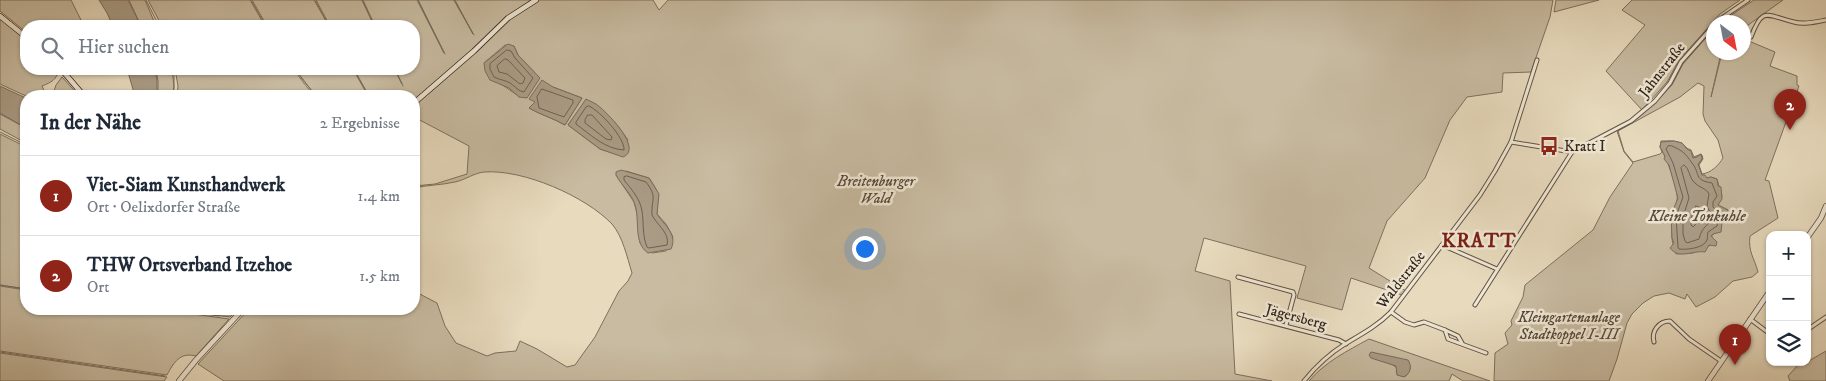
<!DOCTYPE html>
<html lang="de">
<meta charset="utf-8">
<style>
body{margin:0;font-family:"IM FELL DW Pica",serif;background:#f2f2f3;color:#1f2937}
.controls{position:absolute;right:15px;bottom:15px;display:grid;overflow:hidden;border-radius:10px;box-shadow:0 1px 4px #0004}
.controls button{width:45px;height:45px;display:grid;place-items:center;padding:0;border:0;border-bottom:1px solid #e0e1e3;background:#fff;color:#1f2937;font:25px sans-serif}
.compass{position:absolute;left:1706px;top:15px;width:45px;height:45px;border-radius:50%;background:#fff;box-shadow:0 1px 4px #0004;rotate:148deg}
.you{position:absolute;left:864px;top:248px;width:18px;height:18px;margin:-12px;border:4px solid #fff;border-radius:50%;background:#1a73e8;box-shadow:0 0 0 8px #1a73e833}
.badge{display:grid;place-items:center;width:32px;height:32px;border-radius:50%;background:#8f2418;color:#fff;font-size:16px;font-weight:700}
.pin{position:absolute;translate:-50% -41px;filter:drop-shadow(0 1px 2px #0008)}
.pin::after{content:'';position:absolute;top:26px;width:18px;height:15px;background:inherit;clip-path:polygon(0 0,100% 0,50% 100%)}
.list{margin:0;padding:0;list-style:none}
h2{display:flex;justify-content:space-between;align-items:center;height:65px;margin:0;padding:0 20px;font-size:21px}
h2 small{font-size:16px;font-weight:400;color:#747a83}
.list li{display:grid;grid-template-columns:32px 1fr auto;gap:15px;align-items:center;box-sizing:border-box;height:80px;padding:0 20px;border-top:1px solid #e0e1e3}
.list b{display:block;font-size:19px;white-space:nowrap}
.list p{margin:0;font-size:16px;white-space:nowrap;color:#747a83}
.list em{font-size:16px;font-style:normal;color:#747a83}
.icon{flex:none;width:28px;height:28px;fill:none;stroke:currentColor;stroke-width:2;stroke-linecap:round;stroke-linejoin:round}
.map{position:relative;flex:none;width:1826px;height:381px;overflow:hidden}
.search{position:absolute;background:#fff;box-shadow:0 1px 4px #0004;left:20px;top:20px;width:400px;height:55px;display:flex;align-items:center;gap:12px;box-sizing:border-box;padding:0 18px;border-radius:20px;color:#747a83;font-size:19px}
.panel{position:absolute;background:#fff;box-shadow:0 1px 4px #0004;left:20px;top:90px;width:400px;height:225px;border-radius:20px}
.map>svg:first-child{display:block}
</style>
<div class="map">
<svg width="1826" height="381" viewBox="0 0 1826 381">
<rect width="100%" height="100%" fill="#e7dabd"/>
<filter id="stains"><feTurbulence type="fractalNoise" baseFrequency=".004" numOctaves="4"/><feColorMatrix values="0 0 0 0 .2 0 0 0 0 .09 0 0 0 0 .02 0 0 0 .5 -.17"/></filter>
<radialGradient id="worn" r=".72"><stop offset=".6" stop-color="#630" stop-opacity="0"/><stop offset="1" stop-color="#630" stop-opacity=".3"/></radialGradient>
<!-- green -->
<g fill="#c8bba1" stroke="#7e705e" fill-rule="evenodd">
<path d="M0,0H71L84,26H26V32L0,11Z"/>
<path d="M129,0H145L156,26H141Z"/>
<path d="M148,0H250L265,26H162Z"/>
<path d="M252,0H314L329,26H267Z"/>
<path d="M316,0H362L374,26H330Z"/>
<path d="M363,0H417L444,53L418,0H454L473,34L455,0H653L659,10L668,0H1553L1550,17L1531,72L1503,73L1502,92L1467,97L1450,120L1425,178L1387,221L1369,268L1406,291L1402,295L1351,278L1342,310L1297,298L1306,266L1204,238L1195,271L1230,281L1235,374L1272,381H224L198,364L249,309H414V291L437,303L445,326L456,343L487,356L495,353L516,351L520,341L537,349L567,367L575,365L595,337L619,291L628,281L632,273C627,257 623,237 612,224C585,196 523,169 484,172C474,173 465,180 455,182C442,185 427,185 414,188V186L435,184L467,174L469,146L414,117V96H369L354,69H394L402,84L395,69H414V26H375ZM505,45L514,46L518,55L536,74L520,97L501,84L484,63ZM545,84L582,98L565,125C553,118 541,115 529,108L535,102ZM586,100C604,108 617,124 628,140L619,155L600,149L568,125ZM626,171L649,178C662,197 657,193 657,214L666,224L673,237L666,251L652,253L640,243L637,213L634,202L616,175Z"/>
<path d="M1556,0H1599L1554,12Z"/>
<path d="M1632,0H1740L1720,14L1679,60L1667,82L1642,110L1606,71L1645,25L1622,10Z"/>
<path d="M1754,0H1783L1744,28V22H1721Z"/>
<path d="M0,17L26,39V69H57L59,70C56,80 52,82 42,86L45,93L49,95L53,94L56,85L62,77L79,96H26L0,84Z"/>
<path d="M1713,30L1714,52L1721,53L1711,97L1722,53L1744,52V39L1775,52L1770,66L1797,76V85L1799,86L1765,180L1769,181L1778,218L1750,236C1748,252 1754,257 1758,272L1752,277L1733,281L1715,297L1696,307L1687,294L1685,299L1669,293L1654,296L1643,303L1632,314L1627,323L1617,359L1609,381H1494L1495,353L1508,344L1505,333L1512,325L1511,321L1523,297L1525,285L1593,230L1610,197L1633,163L1624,152L1617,131L1640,116L1656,102L1672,85L1683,64ZM1698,83L1704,86L1703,114L1705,121L1718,140L1723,158C1719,165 1711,173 1702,174L1699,165L1703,159L1702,155L1701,154L1694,157L1691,150C1686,149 1685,145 1681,143C1674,140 1669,141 1661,141L1660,147L1662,152L1660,154L1633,162L1624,151L1618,131L1680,97ZM1664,142L1682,143L1693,158L1697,157L1701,154L1702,159L1698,165L1702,175L1707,178L1711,177L1717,179L1722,196L1718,205L1728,210L1717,232L1712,235V238L1714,239L1711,245L1693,253L1676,254C1668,234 1673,221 1677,200C1679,192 1667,159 1662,151Z"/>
<path d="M156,69H172L174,86L172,96H158V81Z"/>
<path d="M175,69H293L314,96H177L178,86Z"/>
<path d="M295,69H353L368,96H316Z"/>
<path d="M0,114L26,128V143L0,129Z"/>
<path d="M0,134L26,147V289L0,285Z"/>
<path d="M0,286L26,290V309H158L229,319L196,356C180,352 174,362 167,375L0,351Z"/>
<path d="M168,309H238L230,317Z"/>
<path d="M1369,339L1490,381H1463L1452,374L1449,381H1309C1325,362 1347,351 1369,339ZM1393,357L1409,362L1410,369L1406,376L1397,374V368L1390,363L1375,359Z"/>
<path d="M1826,351V381H1790L1788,376L1799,364L1798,362H1807Z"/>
<path d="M0,353L167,377L164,381H0Z"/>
</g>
<!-- water -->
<g fill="#aa9c86" stroke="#7a6c5b">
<path d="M99,0H128L141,26H113L107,13Z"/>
<path d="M508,44L514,46L518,55L540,78L527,98L519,97L509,88L490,80L485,71L484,63Z"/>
<path d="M127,69H155L157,81V96H135Z"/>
<path d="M542,80L553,87L582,98L565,125C553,118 541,115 529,108L535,102L529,99Z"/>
<path d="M0,86L26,98V128L0,113Z"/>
<path d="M586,99C589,101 593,102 596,104C606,111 644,149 623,157L600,149L568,125Z"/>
<path d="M1674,141L1682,143L1687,149L1691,151L1693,158L1697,157L1701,154L1702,159L1698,164L1702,175H1705L1707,178L1711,177L1717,179L1718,186L1721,187L1722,199L1718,205L1728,210L1722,222L1721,232L1713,234L1711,236L1717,242L1716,246L1709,245L1705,252C1693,250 1679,260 1670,248L1674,243L1672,238L1671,215L1678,198L1669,165L1664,159L1665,156L1660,147L1661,142Z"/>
<path d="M621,170L649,178L659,194L657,214C664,225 678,234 671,249L648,253C633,243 640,220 635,205C632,194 621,185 616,175V172Z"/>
<path d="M1371,352L1408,360C1412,366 1411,373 1404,377L1397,375L1396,366L1371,358L1369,355Z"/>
</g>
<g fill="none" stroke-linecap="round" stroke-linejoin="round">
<!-- shore -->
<g stroke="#6e6050" stroke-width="1">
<path d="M507,50L511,51L515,58L533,78L524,92C518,91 516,87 510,83C505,80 500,80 494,77L490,69V64Z"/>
<path d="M505,59L508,60L525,78L523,83L520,84L507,74L499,72L497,66Z"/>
<path d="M542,89L573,100V103L564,117L539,108L537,97Z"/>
<path d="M589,106C600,111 625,138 624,150C605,149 591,135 576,124V122L586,107Z"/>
<path d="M588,115H592L612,137L611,140L606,139L585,123V120Z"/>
<path d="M1672,146C1683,151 1685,153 1692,163C1701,174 1693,180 1712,183L1717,196L1713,202V207L1720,214L1717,226L1708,232C1707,234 1708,237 1707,240C1704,248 1687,250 1679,249L1678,247L1676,216L1683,197L1673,163L1666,149L1668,146Z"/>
<path d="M1684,165C1690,169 1689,178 1695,183C1700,188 1706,188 1709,194L1707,206L1712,216C1710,226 1702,225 1699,239L1687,243L1685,241L1683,234V217L1689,198L1681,168Z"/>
<path d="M627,176L646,182C658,198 651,198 652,215C657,225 670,233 667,245L649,248L647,247C642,235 644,223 642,211C640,198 631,189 624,180V177Z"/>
<path d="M1696,206L1699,207L1703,217L1693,227L1691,225V219Z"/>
</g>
<!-- stream -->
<g stroke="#7a6c5b" stroke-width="1">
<path d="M146,0L159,26"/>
<path d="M251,0L266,26"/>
<path d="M315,0L329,26"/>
<path d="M362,0L375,26"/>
<path d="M418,0L445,54"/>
<path d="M454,0L474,35"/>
<path d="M174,69V96"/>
<path d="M294,69L316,96"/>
<path d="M353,69L369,96"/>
<path d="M395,69L403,86"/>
<path d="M0,132L26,145"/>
<path d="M0,285L26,289"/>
<path d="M166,309L219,316"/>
<path d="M0,352L165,376"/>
</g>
<!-- minor casing -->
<g stroke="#605244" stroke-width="5">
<g id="minor">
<path d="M1716,22L1748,0"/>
<path d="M1751,37C1763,5 1767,16 1794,22C1804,25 1816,22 1826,20"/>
<path d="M1511,142L1572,152L1631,121L1655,101L1670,83L1681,62L1714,25"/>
<path d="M1442,245L1497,269"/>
<path d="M1238,277L1293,292L1294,295L1286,325"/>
<path d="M1475,305L1572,152"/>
<path d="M1391,312L1405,322L1414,325L1424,322L1445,330L1448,339L1486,353"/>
<path d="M1239,314L1339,340L1346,344"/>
<path d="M1750,319L1770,334"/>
<path d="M1445,330L1458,336L1462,343"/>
<path d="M1807,330L1826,317"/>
<path d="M1654,342C1651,331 1659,321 1670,321L1689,339L1721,361"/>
<path d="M1304,381C1316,366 1329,354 1345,344C1362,334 1377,326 1391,312L1480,195L1495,171L1511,142L1537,60"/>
</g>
</g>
<!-- tertiary casing -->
<g stroke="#605244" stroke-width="6">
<g id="tertiary">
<path d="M1807,238L1821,218L1826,206"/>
<path d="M179,381L196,360L243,309"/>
<path d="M1708,381L1770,291"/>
</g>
</g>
<!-- secondary casing -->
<g stroke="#33251b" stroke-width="6">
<g id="secondary">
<path d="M0,16L26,37"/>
<path d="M61,69L84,96"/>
<path d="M414,103L474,51L508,18L536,0"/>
</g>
</g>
<!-- minor -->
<use href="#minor" stroke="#efe7d4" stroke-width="3"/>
<!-- tertiary -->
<use href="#tertiary" stroke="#efe7d4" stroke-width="4.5"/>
<!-- secondary -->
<use href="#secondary" stroke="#efe7d4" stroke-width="4.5"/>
</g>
<!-- icons -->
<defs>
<g id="bus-bare" transform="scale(1.5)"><path d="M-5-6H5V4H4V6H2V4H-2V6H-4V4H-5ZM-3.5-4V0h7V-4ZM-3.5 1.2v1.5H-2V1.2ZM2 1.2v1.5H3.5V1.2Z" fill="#8f2418" stroke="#efe7d4" stroke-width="2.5" paint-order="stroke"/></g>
</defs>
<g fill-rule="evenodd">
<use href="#bus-bare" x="1549" y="146"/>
</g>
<g text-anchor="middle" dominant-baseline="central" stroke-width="5" stroke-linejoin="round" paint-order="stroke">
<!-- street labels -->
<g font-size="15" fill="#33251b" stroke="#efe7d4">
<text transform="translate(1662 70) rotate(-52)">Jahnstraße</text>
<text transform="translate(1401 280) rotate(-52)">Waldstraße</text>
<text transform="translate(1296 317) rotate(15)">Jägersberg</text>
</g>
<!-- poi labels -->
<g font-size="15" fill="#33251b" stroke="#efe7d4" text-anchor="start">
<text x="1564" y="146">Kratt I</text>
</g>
<!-- park labels -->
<g font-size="15" font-style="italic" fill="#584a3c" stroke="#efe7d4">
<text x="876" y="181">Breitenburger<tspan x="876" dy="17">Wald</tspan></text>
<text x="1569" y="317">Kleingartenanlage<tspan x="1569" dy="17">Stadtkoppel I-III</tspan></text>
</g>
<!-- water labels -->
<g font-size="16" font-style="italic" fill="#57493b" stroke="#efe7d4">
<text x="1697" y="216">Kleine Tonkuhle</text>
</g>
<!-- district labels -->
<g font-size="20" font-weight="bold" letter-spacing="1" fill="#7a1f14" stroke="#efe7d4">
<text x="1479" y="241">KRATT</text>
</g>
</g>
<rect width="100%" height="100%" filter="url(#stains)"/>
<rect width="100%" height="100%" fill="url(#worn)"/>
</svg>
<div class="controls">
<button>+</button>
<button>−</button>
<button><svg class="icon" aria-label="layers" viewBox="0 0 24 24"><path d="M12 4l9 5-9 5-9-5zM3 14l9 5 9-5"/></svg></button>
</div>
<svg class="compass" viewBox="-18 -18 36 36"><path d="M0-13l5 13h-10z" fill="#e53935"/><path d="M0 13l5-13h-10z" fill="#747a83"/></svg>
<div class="you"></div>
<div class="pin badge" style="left:1735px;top:365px">1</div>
<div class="pin badge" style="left:1790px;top:130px">2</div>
<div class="search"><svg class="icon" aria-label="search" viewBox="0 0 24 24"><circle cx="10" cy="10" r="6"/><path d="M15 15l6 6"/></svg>Hier suchen</div>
<section class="panel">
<h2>In der Nähe<small>2 Ergebnisse</small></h2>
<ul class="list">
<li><span class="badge">1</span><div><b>Viet-Siam Kunsthandwerk</b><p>Ort · Oelixdorfer Straße</p></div><em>1.4 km</em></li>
<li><span class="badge">2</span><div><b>THW Ortsverband Itzehoe</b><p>Ort</p></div><em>1.5 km</em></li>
</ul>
</section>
</div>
